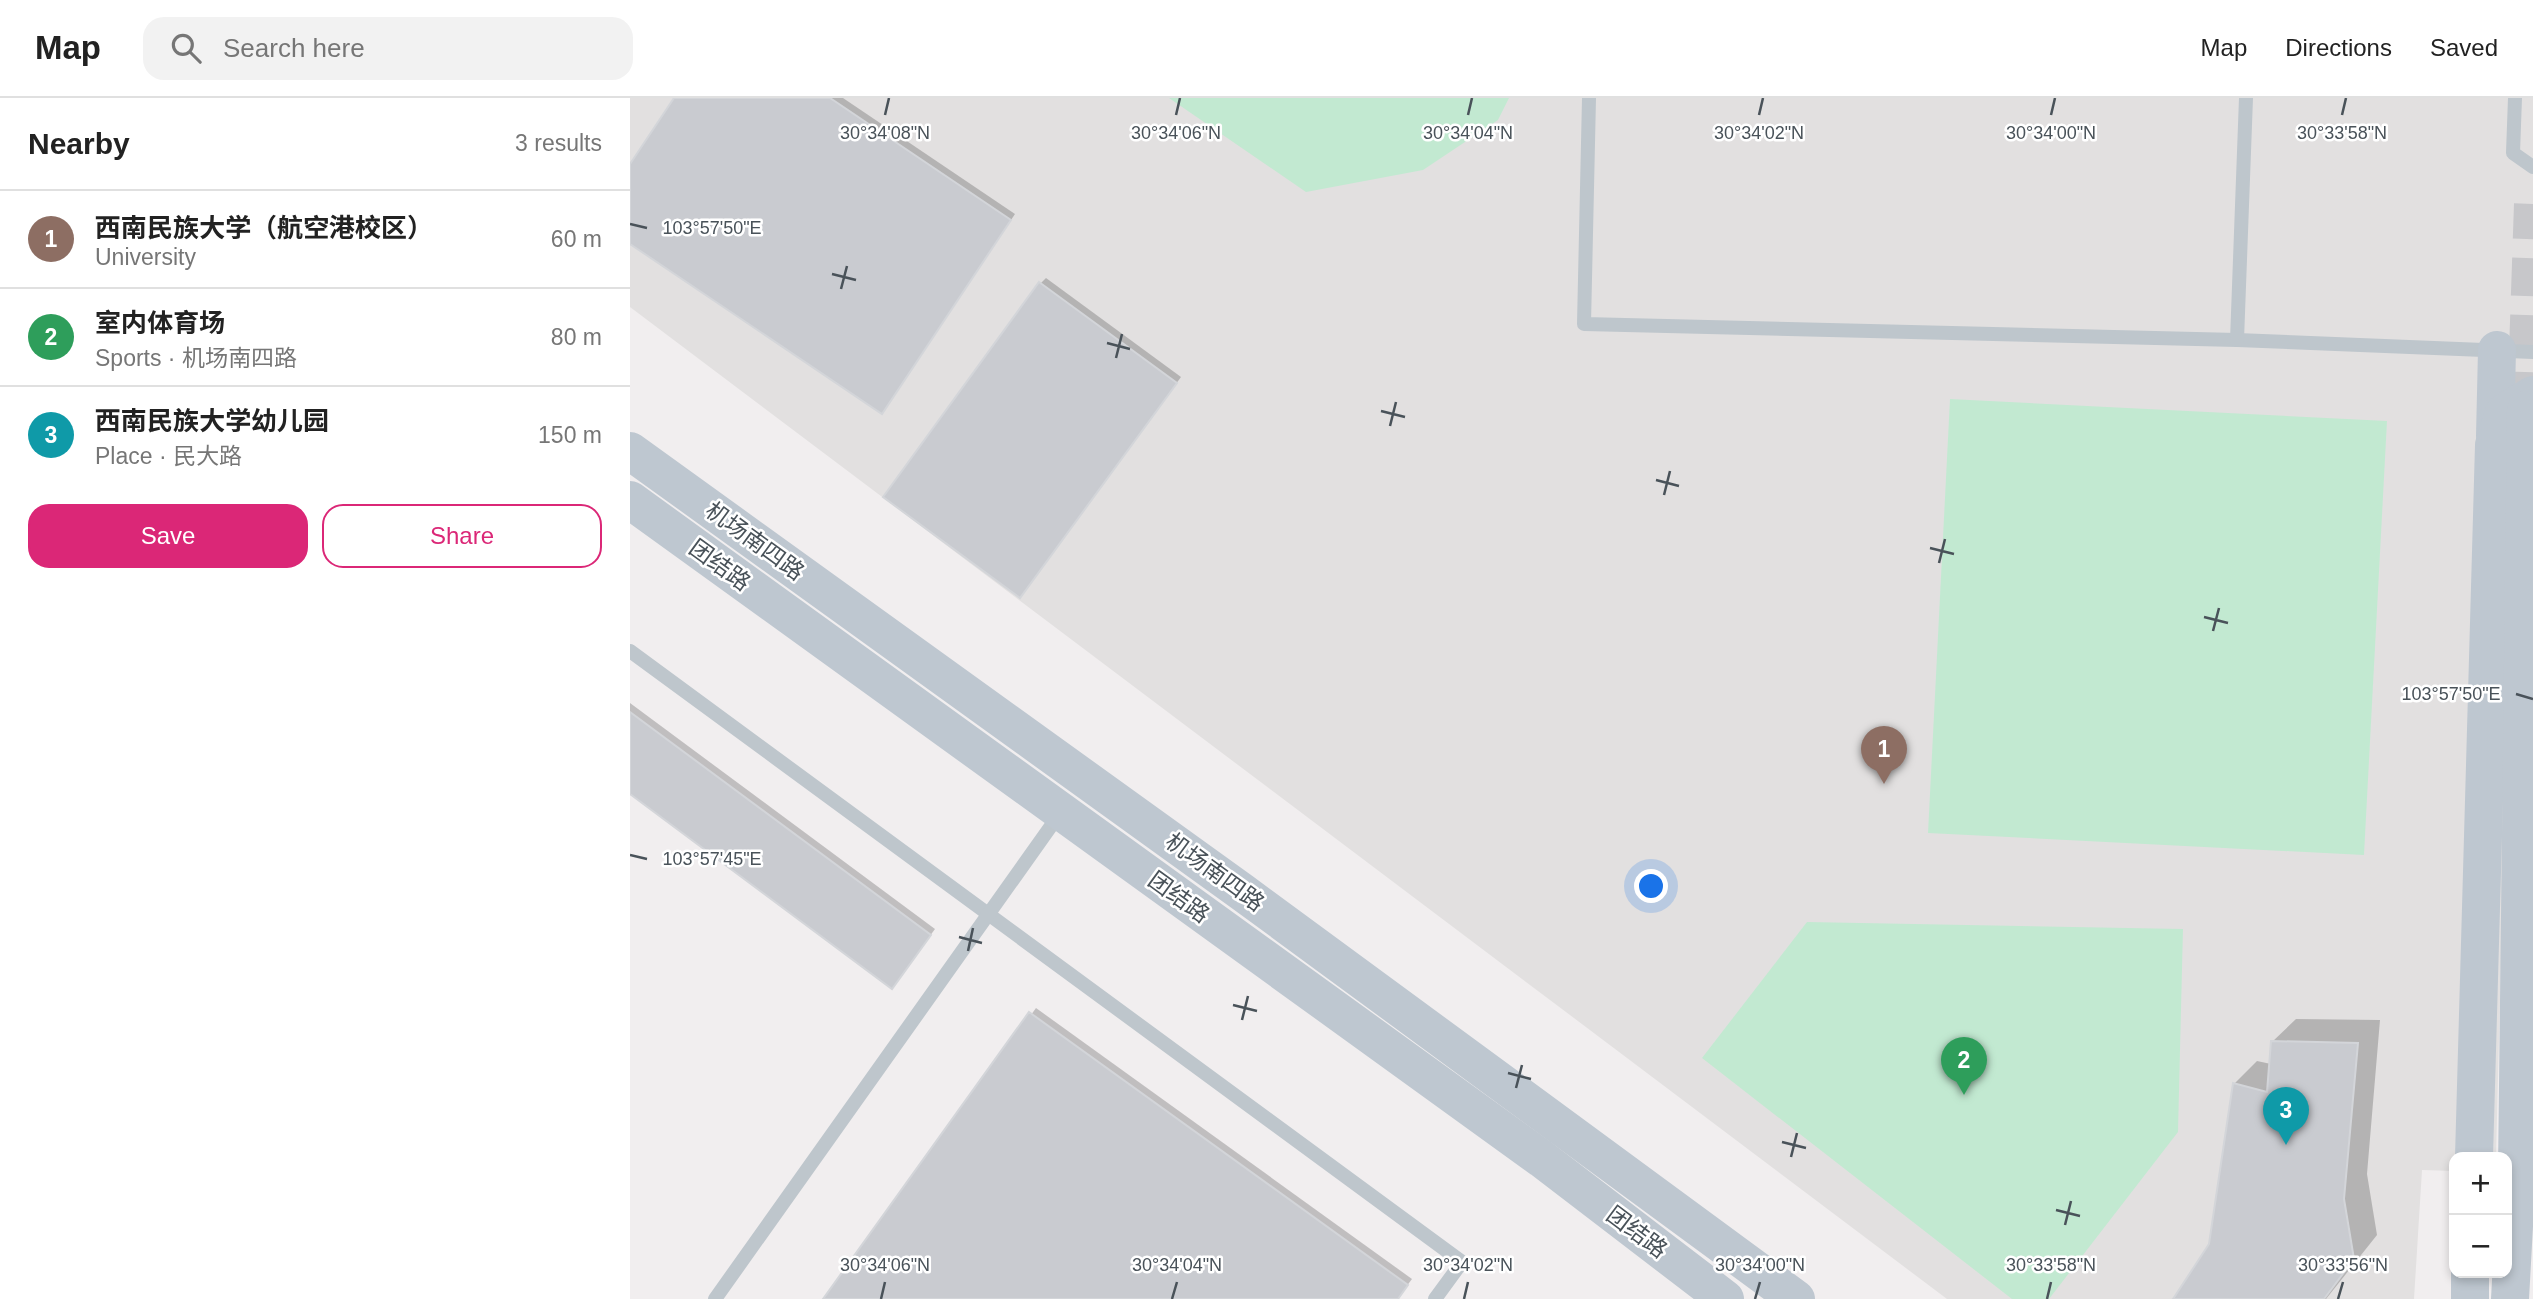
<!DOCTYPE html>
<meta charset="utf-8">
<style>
body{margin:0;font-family:Helvetica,"Noto Sans SC",sans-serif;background:#f2f2f2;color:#222}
.controls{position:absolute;right:21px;bottom:21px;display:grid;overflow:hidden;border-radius:14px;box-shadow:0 4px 10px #0003}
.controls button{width:63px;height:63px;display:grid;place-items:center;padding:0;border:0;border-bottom:2px solid #e0e0e0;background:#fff;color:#222;font:35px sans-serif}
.you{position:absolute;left:1022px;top:789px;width:24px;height:24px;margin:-18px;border:5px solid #fff;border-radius:50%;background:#1a73e8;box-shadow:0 0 0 10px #1a73e833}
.badge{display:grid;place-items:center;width:46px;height:46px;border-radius:50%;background:#db2777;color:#fff;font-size:23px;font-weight:700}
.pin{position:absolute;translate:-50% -58px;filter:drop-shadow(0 2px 4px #0008)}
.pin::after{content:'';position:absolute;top:37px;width:24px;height:21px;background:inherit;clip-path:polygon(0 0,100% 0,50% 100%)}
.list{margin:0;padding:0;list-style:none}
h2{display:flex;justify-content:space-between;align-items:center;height:91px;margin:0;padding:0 28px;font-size:30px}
h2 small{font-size:23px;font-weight:400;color:#767676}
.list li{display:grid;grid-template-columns:46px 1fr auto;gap:21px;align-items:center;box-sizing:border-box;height:98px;padding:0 28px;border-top:2px solid #e0e0e0}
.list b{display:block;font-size:26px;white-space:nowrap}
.list p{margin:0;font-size:23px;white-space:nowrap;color:#767676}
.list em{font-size:23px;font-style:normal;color:#767676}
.actions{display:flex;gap:14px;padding:21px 28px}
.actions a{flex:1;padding:16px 0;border:2px solid #db2777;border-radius:21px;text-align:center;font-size:24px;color:#db2777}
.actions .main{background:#db2777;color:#fff}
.icon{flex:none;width:38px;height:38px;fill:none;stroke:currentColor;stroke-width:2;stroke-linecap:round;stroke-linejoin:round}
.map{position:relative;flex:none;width:1903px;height:1201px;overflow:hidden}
header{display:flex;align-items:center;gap:42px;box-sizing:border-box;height:98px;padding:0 35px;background:#fff;border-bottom:2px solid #e0e0e0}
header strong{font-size:33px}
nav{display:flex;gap:38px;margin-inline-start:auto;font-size:24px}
.search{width:490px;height:63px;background:#f2f2f2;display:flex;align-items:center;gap:18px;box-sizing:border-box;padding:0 24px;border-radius:21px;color:#767676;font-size:26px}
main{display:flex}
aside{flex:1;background:#fff}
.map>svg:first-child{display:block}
</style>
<header>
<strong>Map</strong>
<div class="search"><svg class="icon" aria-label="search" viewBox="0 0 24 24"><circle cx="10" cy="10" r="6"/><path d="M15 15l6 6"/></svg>Search here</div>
<nav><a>Map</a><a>Directions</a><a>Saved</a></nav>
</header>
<main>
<aside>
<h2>Nearby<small>3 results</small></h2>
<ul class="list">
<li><span class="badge" style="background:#8d6e63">1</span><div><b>西南民族大学（航空港校区）</b><p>University</p></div><em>60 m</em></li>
<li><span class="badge" style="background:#2e9e5b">2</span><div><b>室内体育场</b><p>Sports · 机场南四路</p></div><em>80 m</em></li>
<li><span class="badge" style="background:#0f9aa8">3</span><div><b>西南民族大学幼儿园</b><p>Place · 民大路</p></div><em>150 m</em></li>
</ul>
<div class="actions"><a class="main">Save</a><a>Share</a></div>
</aside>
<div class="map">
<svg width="1903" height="1201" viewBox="0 0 1903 1201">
<rect width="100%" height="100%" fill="#f1eeef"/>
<!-- education -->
<path fill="#e2e0e0" d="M0,0H1903V313L1885,312L1866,1059H1824V1073L1792,1072L1784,1201H1317L0,209Z"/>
<!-- green -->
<g fill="#c2e9d1">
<path d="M539,0H879L868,22L793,72L676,94Z"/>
<path d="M1320,301L1757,323L1734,757L1298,735Z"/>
<path d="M1177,824L1553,831L1548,1034L1419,1201H1382L1072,960Z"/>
</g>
<!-- shadow -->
<g fill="#0003">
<path d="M46,0H213L385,116L257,308L0,144V69Z"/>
<path d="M416,180L551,279L395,492L410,186Z"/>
<path d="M0,605L305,831L267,883L0,694Z"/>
<path d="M406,910L782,1181L767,1201H196Z"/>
<path d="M1666,921L1750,922L1737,1076L1747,1137L1696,1201H1545L1581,1147L1604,986L1627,963L1641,966L1642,944Z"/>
</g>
<!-- building -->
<g fill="#c9cbd0" stroke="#d3d5d9" stroke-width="2">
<path d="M44,0H200L381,122L252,316L0,146V66Z"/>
<path d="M409,184L547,285L390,500L253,399Z"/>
<path d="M0,614L301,837L262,891L0,696Z"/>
<path d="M399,914L778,1187L768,1201H193Z"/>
<path d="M1641,943L1728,945L1714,1101L1724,1161L1694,1201H1543L1579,1146L1603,985L1637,994Z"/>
</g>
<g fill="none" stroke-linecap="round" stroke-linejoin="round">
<!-- secondary-tunnel -->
<path stroke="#c7c7ca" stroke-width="38" stroke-dasharray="38 19" stroke-linecap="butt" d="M1896,312L1903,106"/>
<!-- lane -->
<g stroke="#bec6cc" stroke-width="14">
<path d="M959,0L954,226L1607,242L1903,254"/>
<path d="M1885,0L1883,55L1903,69"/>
<path d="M1607,242L1616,0"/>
<path d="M0,553L832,1164L805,1201"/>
<path d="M85,1201L431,714"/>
</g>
<!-- secondary -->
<g stroke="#bec7d0" stroke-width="38">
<path d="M1865,338L1867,252"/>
<path d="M0,353L612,794L1166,1201"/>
<path d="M0,402L912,1061L1095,1201"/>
<path d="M1844,1059L1864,347L1874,315L1903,297"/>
<path d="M1840,1201V1175"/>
<path d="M1880,1201L1887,1073L1896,312"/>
</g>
</g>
<!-- ticks -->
<path fill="none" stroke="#495259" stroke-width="2.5" d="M255,17L259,0M546,17L550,0M838,17L842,0M1129,17L1133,0M1421,17L1425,0M1712,17L1716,0M0,126L17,130M202,176L226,182M211,191L217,168M477,245L500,251M486,260L492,236M751,313L775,319M760,328L766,304M1026,382L1049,388M1034,397L1040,373M1300,450L1324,456M1309,465L1315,441M1574,519L1598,525M1583,533L1589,510M1886,596L1903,601M0,757L17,761M329,839L352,845M338,853L343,830M603,907L627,913M612,922L618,898M878,975L901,981M886,990L892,967M1152,1044L1176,1050M1161,1059L1167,1035M1426,1112L1450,1118M1435,1127L1441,1103M251,1201L255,1184M542,1201L547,1184M834,1201L838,1184M1125,1201L1130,1184M1417,1201L1421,1184M1708,1201L1713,1184"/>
<g text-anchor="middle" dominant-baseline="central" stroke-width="5" stroke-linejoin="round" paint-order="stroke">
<!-- street labels -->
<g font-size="23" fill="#495259" stroke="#fff">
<text transform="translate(125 443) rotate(36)">机场南四路</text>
<text transform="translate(90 467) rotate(36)">团结路</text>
<text transform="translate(585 774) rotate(36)">机场南四路</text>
<text transform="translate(549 799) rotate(36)">团结路</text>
<text transform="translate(1007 1134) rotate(37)">团结路</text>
</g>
</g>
<g font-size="18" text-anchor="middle" fill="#495259" stroke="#fff" stroke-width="5" stroke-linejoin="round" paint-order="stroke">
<text x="255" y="41">30°34'08"N</text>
<text x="546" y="41">30°34'06"N</text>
<text x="838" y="41">30°34'04"N</text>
<text x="1129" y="41">30°34'02"N</text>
<text x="1421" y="41">30°34'00"N</text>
<text x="1712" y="41">30°33'58"N</text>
<text x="82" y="136">103°57'50"E</text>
<text x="1821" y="602">103°57'50"E</text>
<text x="82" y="767">103°57'45"E</text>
<text x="255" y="1173">30°34'06"N</text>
<text x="547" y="1173">30°34'04"N</text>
<text x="838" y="1173">30°34'02"N</text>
<text x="1130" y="1173">30°34'00"N</text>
<text x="1421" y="1173">30°33'58"N</text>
<text x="1713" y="1173">30°33'56"N</text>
</g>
</svg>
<div class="controls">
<button>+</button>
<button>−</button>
</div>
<div class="you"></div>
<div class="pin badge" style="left:1254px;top:686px;background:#8d6e63">1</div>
<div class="pin badge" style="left:1334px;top:997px;background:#2e9e5b">2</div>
<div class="pin badge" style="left:1656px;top:1047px;background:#0f9aa8">3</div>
</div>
</main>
